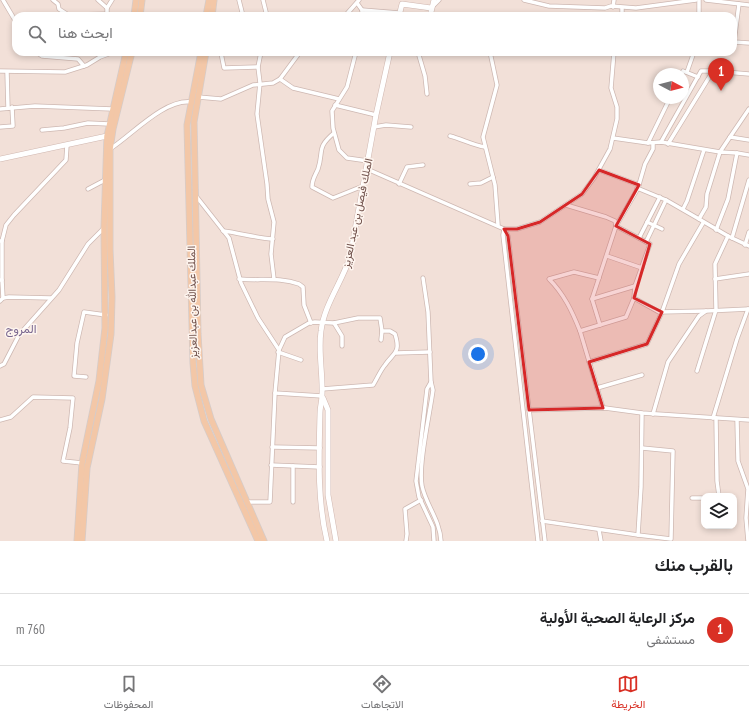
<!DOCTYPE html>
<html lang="ar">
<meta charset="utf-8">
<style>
body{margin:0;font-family:"PT Sans Narrow",Vazirmatn,sans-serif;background:#f6f6f6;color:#202124;direction:rtl}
.controls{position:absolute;right:12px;bottom:12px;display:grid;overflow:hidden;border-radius:8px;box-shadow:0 2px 6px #0003}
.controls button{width:36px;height:36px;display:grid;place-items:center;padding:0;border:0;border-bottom:1px solid #e0e0e0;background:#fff;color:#202124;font:20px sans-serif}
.compass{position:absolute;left:653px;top:68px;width:36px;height:36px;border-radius:50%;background:#fff;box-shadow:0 2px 6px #0003;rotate:97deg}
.you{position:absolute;left:478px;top:354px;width:14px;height:14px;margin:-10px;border:3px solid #fff;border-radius:50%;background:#1a73e8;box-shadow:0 0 0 6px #1a73e833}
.badge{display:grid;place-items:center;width:26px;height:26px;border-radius:50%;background:#d93025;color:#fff;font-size:13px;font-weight:700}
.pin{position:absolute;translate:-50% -33px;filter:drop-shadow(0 1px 2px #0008)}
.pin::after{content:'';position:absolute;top:21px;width:14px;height:12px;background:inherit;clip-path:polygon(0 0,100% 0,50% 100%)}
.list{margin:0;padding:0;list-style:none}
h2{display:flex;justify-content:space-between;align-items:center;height:52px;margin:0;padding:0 16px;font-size:17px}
h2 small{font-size:13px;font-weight:400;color:#757577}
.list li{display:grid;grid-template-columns:26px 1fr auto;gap:12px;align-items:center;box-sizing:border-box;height:72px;padding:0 16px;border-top:1px solid #e0e0e0}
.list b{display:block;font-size:15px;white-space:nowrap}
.list p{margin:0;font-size:13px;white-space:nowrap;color:#757577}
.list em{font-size:13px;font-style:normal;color:#757577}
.icon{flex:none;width:22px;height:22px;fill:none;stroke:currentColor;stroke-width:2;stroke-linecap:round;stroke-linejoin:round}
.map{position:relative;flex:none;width:749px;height:541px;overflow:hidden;direction:ltr}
.search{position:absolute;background:#fff;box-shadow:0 2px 6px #0003;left:12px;right:12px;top:12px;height:44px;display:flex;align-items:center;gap:10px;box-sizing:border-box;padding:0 14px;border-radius:12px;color:#757577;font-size:15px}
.sheet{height:124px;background:#fff}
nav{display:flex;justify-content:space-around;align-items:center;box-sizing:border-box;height:56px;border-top:1px solid #e0e0e0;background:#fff;font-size:11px;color:#757577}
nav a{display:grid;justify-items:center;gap:2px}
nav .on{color:#d93025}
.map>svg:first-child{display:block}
</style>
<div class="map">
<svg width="749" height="541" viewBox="0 0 749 541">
<rect width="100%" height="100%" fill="#fbf0e9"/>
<!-- residential -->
<path fill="#f2e0d8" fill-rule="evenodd" d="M0,0H749V541H0ZM16,16H733V52H16ZM659,74H683V98H659ZM704,496H734V526H704Z"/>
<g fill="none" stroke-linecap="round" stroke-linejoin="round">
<!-- street casing -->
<g stroke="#ceb8b2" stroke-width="5">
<g id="street">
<path d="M3,0L16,22"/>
<path d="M53,0L58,4L59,9L70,16"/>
<path d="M98,0L107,8V14"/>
<path d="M239,0L243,16"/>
<path d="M263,0L267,16"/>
<path d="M524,0L549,6L605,8L611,6L636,8L696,0"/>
<path d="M699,0V16"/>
<path d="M706,0L749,5"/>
<path d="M357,3L362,10V16"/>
<path d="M739,4L734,42L749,43"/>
<path d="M433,6L439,0"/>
<path d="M613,7L614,0"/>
<path d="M107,8L112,0"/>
<path d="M362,10L399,13"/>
<path d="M70,15L107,14L117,16"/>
<path d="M345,16L359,0"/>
<path d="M622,16V8"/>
<path d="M36,52L42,56L78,59L84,66"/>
<path d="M261,52L258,67L260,83L257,114L267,184L268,199L274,222L271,254L274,279"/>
<path d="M356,52L347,87L332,111L333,128L339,150L347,158L368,161"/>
<path d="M418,52L425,76L427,94"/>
<path d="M490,52L497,85L483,137L495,185L498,225"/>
<path d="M258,67L224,68L221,53L259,52"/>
<path d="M0,71L65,72L87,65L100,57L114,52"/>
<path d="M7,72L8,108"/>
<path d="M687,72L694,52"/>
<path d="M682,74L683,71L698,77"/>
<path d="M280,79L293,88L339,99"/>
<path d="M198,97L221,99L253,85L273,83L280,79L300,52"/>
<path d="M335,105L376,115"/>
<path d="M0,109L35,106L112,109"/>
<path d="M0,127L13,126L12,107"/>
<path d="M374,127L386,125L411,127"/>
<path d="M42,130L64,128L88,123L109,124"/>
<path d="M334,133C316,148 324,151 318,169C315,176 312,179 312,187L333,198L363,186"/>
<path d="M450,136C462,139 472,145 485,147"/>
<path d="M730,137L749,109"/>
<path d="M613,138L648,143L661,142L720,152L730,137L749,140"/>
<path d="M661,142L701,71H713"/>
<path d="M648,143L670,98"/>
<path d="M668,144L713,71L749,74"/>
<path d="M110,149C132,135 164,99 191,102"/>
<path d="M367,169L504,229H517L540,222L582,194L594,178L610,149L617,119V107L611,88L614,52"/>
<path d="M599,170L639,185"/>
<path d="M399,184L407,167L423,165"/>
<path d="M470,184L481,183L493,177"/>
<path d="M637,188L666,200L699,219"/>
<path d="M88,189L105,180"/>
<path d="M196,196L229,238L241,283L258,318L279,350L275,393L322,396"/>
<path d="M566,205L606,217L615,221L616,226"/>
<path d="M683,209L687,201L704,150"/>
<path d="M647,222L662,229"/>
<path d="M616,226L638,188L645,164L653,149V143"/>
<path d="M504,229L508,236L545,541"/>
<path d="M504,229L503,235L538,541"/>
<path d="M716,230L728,199L737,153L749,155"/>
<path d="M223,231C240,233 256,238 273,239"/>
<path d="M728,236L732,238L749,180"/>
<path d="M639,238L660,197"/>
<path d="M732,238L749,246"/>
<path d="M0,241H2L6,225L14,215L66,160L67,145"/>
<path d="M646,242L666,200"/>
<path d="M745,245L749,232"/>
<path d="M607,256L642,268"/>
<path d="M423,278L428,312L431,382"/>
<path d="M239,279C259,281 280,277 299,284L303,287L304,305L311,323"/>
<path d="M715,279L749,274"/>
<path d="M0,280H2V241"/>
<path d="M2,280L3,298"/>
<path d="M592,299L635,286"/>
<path d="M0,301L3,298L9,297L51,298"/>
<path d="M334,323L342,336V346"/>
<path d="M600,325L592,299L616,226L650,244L635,286L634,298"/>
<path d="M580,331C572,311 564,294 549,279L574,272L599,278"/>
<path d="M279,350L285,337L309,323L315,322L334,323L358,318H380L382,331L381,340"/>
<path d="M278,352L301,360"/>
<path d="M396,353L430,352"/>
<path d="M589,362L647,344L662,312L679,264L703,223"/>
<path d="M0,366L4,364L19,335L59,290L88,244L104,228"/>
<path d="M697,371L716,310L715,264L728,236L699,219L706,207L707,194L720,152L737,153"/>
<path d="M86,377L74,376L77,343L84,312L106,315"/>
<path d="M597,388L642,375"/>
<path d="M322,389L373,385C377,379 380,371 385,365C394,352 401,353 395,334L390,331H382"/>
<path d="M603,408L580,331L626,317L634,298L659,312L706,311"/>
<path d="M529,410L605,408L642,413L749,420"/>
<path d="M653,414L668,362L699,316L706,311L749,309"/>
<path d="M713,418L737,339L748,309"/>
<path d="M716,418L717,481L719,496"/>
<path d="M0,420L11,417L33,397L73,398L70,428L63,461L82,463"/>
<path d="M737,420L738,461L748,489L746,518L748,541"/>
<path d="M272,447L320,448"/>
<path d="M271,465L320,467"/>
<path d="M293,466V502"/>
<path d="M692,498H704"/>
<path d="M247,502H270L275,393"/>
<path d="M542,521L638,535L641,487L642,413"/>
<path d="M599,530L601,541"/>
<path d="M638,535L671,539L673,451L642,448"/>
<path d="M406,541L407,534L405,509L421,500"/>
<path d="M434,541L433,527L419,497L416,481L427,389L431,382L433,390C430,413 418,466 422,486C426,505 440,520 441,541"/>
</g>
</g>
<!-- secondary casing -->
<g stroke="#d0b7b0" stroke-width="6">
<g id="secondary">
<path d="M399,16L402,4L431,8"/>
<path d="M430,16L434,0"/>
<path d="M0,159L107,136"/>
<path d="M323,398L328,410V495L336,541"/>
<path d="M327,541C317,500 319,455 320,413C320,407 322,401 322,395C323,374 318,352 321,331C324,305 342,282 350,257L376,115L390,52"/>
</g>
</g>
<!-- primary casing -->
<g stroke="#d5ccca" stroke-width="7">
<g id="primary">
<path d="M134,16L136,0"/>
<path d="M140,16L142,0"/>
<path d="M206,16L209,0"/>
<path d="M212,16L214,0"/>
<path d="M201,52L187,125L193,363L195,386L204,421L258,541"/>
<path d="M206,52L194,122L198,334L201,385L211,419L264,541"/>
<path d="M77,541L82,463L99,381L105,328L104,228L107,136L126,52"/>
<path d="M82,541L87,468L102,399L111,334L112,297L110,250V149L113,129L132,52"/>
</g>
</g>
<!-- street -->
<use href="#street" stroke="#fff" stroke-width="3.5"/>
<!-- secondary -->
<use href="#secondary" stroke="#fff" stroke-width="5"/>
<!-- primary -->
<use href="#primary" stroke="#f3c7a7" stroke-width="5.5"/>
</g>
<!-- marked area -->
<path fill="#d62828" fill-opacity="0.2" stroke="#d62828" stroke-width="3" stroke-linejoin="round" d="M599,170L639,185L616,226L650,244L634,298L662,312L647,344L589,362L603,408L529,410L508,236L504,229H517L540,222L582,194Z"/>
<g text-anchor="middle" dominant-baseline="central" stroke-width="3" stroke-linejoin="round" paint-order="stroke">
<!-- street labels -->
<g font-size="11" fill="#73544e" stroke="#fef5ef">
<text transform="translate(357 213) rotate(-78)">الملك فيصل بن عبد العزيز</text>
<text transform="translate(192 302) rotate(-91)">الملك عبدالله بن عبدالعزيز</text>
</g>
<!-- neighbourhood labels -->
<g font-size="12" fill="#79668f" stroke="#fef5ef">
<text x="21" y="328">المروج</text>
</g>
</g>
</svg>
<div class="controls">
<button><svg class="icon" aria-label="layers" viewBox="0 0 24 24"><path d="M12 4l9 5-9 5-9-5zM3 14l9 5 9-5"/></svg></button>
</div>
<svg class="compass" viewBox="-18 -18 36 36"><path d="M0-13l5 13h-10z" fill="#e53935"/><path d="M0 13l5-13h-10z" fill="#757577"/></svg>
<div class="you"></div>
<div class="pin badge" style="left:721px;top:91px">1</div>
<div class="search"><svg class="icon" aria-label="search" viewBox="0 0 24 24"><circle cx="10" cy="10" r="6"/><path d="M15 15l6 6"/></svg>ابحث هنا</div>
</div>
<section class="sheet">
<h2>بالقرب منك<small></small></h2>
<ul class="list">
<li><span class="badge">1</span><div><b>مركز الرعاية الصحية الأولية</b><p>مستشفى</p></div><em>760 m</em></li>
</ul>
</section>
<nav>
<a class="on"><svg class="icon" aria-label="map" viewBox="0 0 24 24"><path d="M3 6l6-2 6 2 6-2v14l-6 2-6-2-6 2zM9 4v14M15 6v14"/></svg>الخريطة</a>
<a><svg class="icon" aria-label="directions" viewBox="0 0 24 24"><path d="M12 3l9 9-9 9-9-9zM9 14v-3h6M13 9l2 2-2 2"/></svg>الاتجاهات</a>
<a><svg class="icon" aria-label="saved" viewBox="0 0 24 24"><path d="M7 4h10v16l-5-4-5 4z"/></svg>المحفوظات</a>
</nav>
